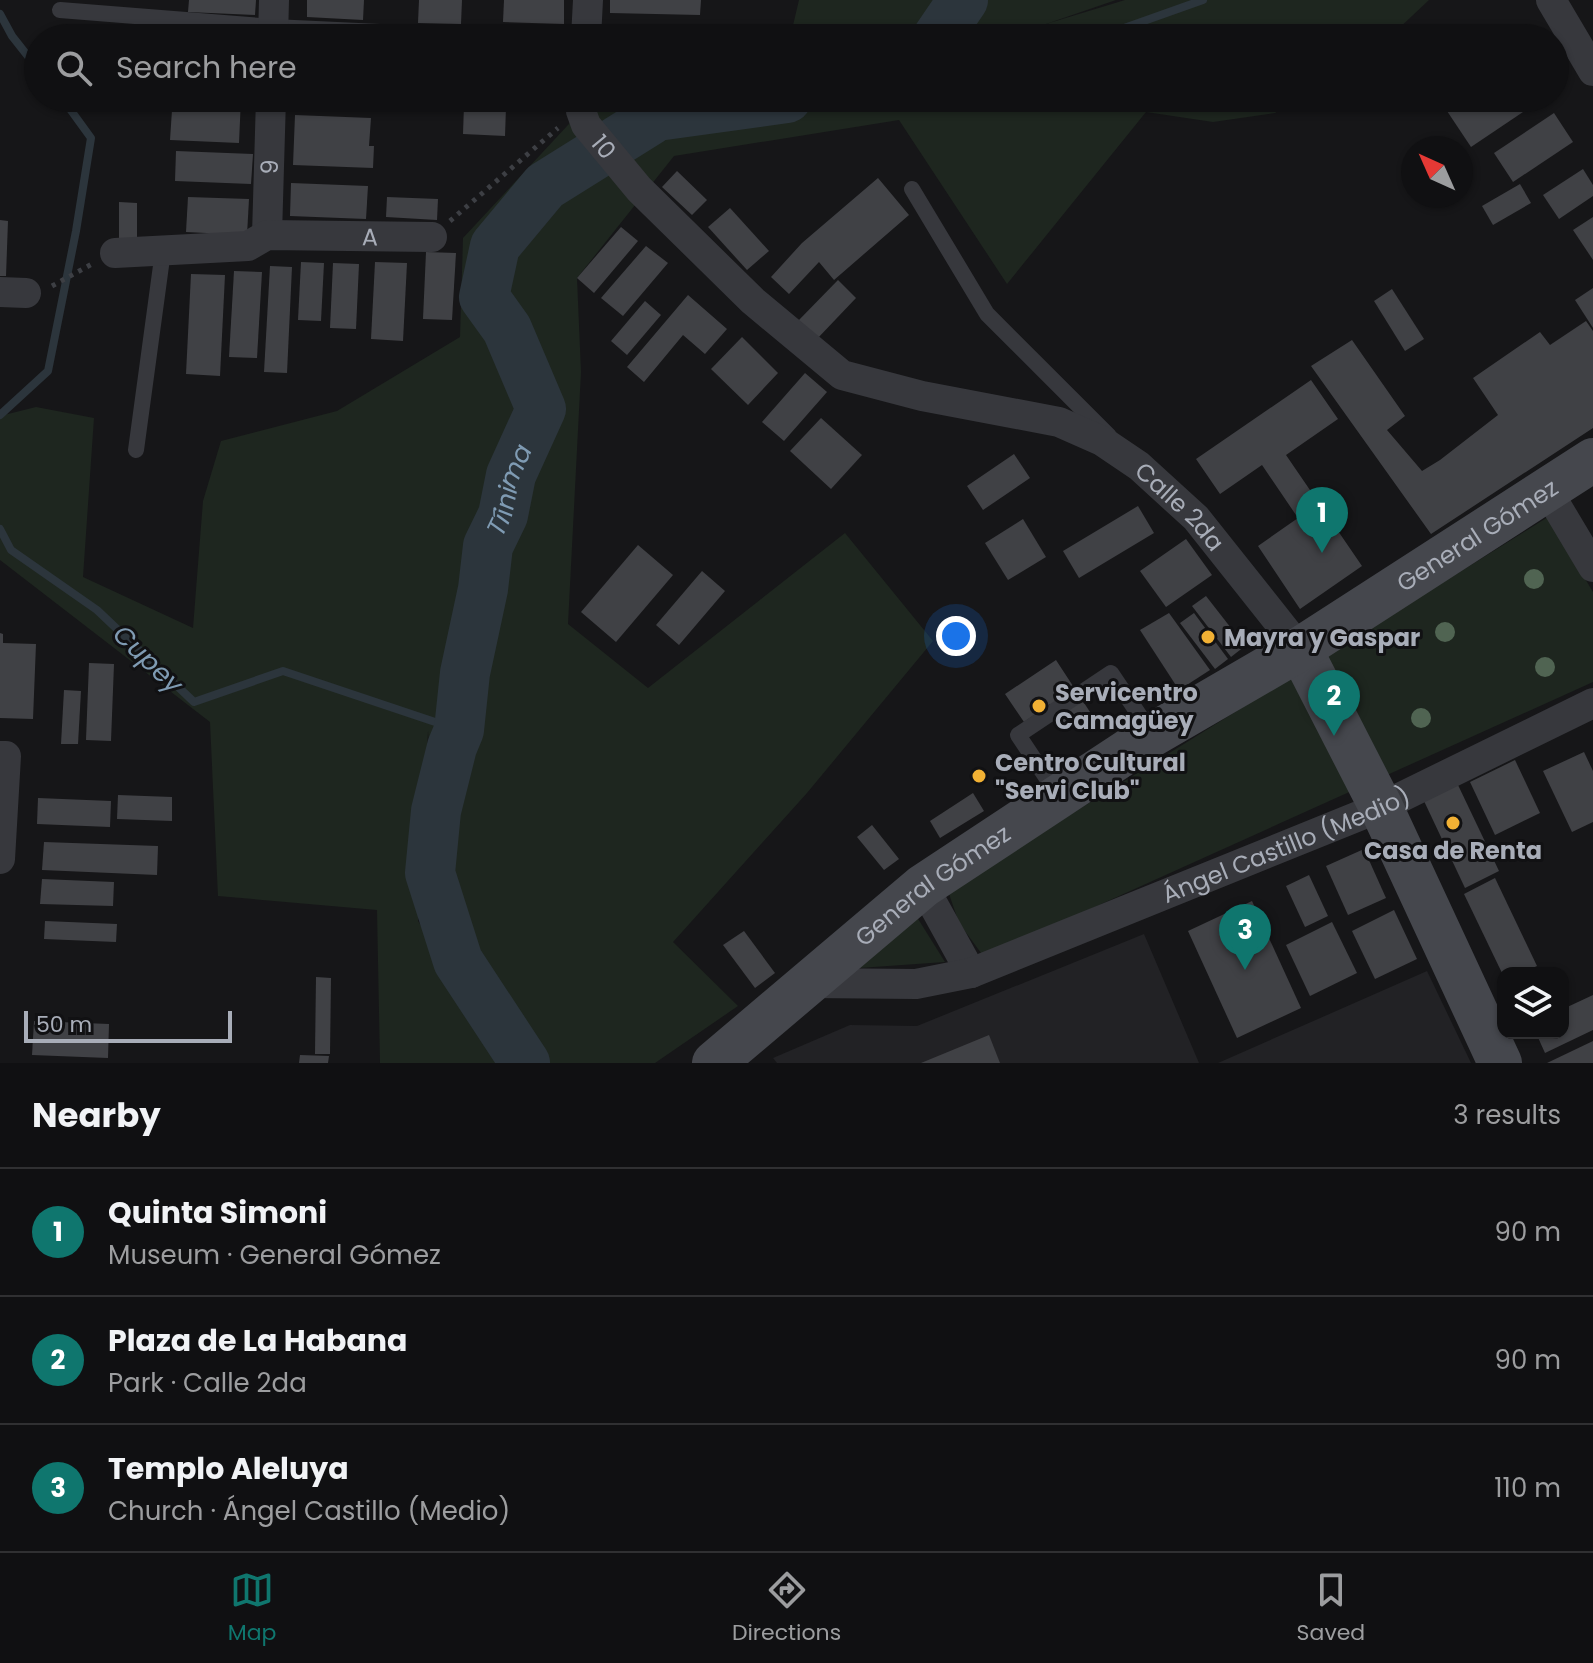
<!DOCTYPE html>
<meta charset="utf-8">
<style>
body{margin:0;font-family:Poppins,sans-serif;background:#19191b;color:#f1f3f6}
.controls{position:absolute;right:24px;bottom:24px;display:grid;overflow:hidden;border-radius:16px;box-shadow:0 2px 6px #0004}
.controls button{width:72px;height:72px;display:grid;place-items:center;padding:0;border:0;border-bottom:2px solid #303032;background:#101012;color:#f1f3f6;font:40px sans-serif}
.compass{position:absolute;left:1401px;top:136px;width:72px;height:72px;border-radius:50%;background:#101012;box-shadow:0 2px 6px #0004;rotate:315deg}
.scale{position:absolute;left:24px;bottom:20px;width:208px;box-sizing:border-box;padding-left:8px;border:4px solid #a8adb8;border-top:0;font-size:22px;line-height:28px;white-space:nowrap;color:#a8adb8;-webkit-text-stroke:6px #111113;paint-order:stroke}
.you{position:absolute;left:956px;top:636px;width:28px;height:28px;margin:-20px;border:6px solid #fff;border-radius:50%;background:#1a73e8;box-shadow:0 0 0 12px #1a73e833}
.badge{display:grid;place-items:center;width:52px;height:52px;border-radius:50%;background:#0f766e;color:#fff;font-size:26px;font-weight:700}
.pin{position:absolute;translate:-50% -66px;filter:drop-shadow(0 2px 4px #0008)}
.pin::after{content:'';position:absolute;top:42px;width:28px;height:24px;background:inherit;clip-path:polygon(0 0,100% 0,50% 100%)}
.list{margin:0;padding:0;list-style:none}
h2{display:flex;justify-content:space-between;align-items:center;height:104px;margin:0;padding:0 32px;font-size:34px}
h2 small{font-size:26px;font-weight:400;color:#9c9d9f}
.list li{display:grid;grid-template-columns:52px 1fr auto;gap:24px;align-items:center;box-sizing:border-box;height:128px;padding:0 32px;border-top:2px solid #303032}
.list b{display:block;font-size:30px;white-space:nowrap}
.list p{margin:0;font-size:26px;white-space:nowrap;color:#9c9d9f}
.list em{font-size:26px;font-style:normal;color:#9c9d9f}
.icon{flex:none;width:44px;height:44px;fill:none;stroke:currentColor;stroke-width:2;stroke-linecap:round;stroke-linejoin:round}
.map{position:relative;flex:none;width:1593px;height:1063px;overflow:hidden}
.search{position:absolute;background:#101012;box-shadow:0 2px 6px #0004;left:24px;right:24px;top:24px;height:88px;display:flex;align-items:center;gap:20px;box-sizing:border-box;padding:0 28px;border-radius:44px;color:#9c9d9f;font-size:30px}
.sheet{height:488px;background:#101012}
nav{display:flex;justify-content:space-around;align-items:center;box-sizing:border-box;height:112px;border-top:2px solid #303032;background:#101012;font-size:22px;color:#9c9d9f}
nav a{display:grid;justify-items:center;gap:4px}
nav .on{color:#0f766e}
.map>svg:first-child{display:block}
</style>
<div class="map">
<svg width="1593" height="1063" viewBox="0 0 1593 1063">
<rect width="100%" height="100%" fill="#161618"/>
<!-- built -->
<g fill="#222225">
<path d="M1144,934L1199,1063H777L773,1058L850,1025L917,1026Z"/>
<path d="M1427,971L1471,1063H1218Z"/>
</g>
<!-- green -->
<g fill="#1e261f">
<path d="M799,0H1116L1046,24L1125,0H1429L1395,32L1387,38H790Z"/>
<path d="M622,98H1298L1275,113L1213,122L1146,112L1007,284L899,120L674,156L577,278L581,372L568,624L648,688L845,533L933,641L807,793L673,942L738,1006L655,1063H527L441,905L428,731L418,921L499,1046L513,1063H380L377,910L218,896L210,722L0,560V416L36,407L94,418L83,577L193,628L203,501L221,441L337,411L460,337L463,238L581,111Z"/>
<path d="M1548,517L1593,592V682L984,957L959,923L948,891Z"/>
<path d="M915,914L945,962L845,969Z"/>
</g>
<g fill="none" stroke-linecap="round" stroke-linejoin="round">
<!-- stream -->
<g stroke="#2c353c" stroke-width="8">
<path d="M0,14L12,36L38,69"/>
<path d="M1096,38L1203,0"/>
<path d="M0,415L48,371L76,231L91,138L62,98"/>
<path d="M0,529L11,550L97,610L194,702L283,671L459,730"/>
</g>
<!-- river -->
<g stroke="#2c353c" stroke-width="50">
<path d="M937,38L963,0"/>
<path id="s1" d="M525,1063L458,961L430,873L436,811L452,747L459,730L465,673L483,589L488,546L503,515L511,475L541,409L507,329L484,297L495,246L545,186L657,116L787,98"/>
</g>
</g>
<!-- building -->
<g fill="#404145">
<path d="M189,0H256L255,15L188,12Z"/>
<path d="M307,0H364L363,20L307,17Z"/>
<path d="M419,0H462L461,24L418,23Z"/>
<path d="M504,0H564V24L503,22Z"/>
<path d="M610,0H701L700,15L610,13Z"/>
<path d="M613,25L699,26L698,38H613Z"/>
<path d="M180,98H241L239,143L170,140L172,110H179Z"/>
<path d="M300,98H369L368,109L300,106Z"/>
<path d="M384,98H442L441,105L384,103Z"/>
<path d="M1467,98H1544L1471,147L1447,111Z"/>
<path d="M464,105L506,107L505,136L463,134Z"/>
<path d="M1554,113L1573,142L1513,182L1494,153Z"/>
<path d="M295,115L371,118L369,146H374L373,168L293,165Z"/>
<path d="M176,151L253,154L251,184L175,181Z"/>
<path d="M1583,169L1593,185V196L1559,219L1543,195Z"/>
<path d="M677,171L707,200L692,215L662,187Z"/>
<path d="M878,178L909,215L834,280L819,262L789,294L771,277L802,243Z"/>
<path d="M291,183L368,186L366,219L290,216Z"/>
<path d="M1520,184L1531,203L1493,225L1482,206Z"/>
<path d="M188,197L249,199L247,235L186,232Z"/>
<path d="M387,197L438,199L437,220L386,217Z"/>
<path d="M119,202L137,203V243L119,244Z"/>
<path d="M730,208L769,251L747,270L708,227Z"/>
<path d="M1593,217V260L1573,230Z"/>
<path d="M0,220L8,221L6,276H0Z"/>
<path d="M621,227L638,241L594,293L577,278Z"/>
<path d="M646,246L668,263L623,316L601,298Z"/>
<path d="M426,252L456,253L452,320L423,319Z"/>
<path d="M301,262L324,263L321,321L298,320Z"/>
<path d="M375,262L407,263L403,341L371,339Z"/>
<path d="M333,263L359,264L356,329L330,328Z"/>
<path d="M270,266L292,267L287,373L264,372Z"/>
<path d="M234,271L262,272L257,358L229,357Z"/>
<path d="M191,274L225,275L220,376L186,374Z"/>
<path d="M838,280L856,298L816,340L798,321Z"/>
<path d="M1593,288V328L1575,300Z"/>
<path d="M1392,289L1424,339L1405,351L1374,301Z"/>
<path d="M688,295L727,329L705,354L683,335L644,382L627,367Z"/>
<path d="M645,301L661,315L627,355L611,341Z"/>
<path d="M1586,321L1593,331V428L1431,534L1311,366L1352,340L1405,416L1387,430L1422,471L1440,460L1498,415L1473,378L1540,332L1550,345Z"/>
<path d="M742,337L778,373L748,405L711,369Z"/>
<path d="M805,373L827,392L784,441L762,422Z"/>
<path d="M1311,380L1338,419L1286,455L1362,566L1300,609L1258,546L1298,518L1262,465L1220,494L1196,459Z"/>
<path d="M821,418L862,455L831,489L790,451Z"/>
<path d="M1014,454L1030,478L983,510L967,486Z"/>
<path d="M1138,506L1154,533L1079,578L1063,551Z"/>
<path d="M1023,519L1046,557L1008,580L985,543Z"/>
<path d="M1186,539L1212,575L1166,607L1140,571Z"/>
<path d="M638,545L673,575L616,642L581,612Z"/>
<path d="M702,571L725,591L679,645L656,625Z"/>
<path d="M1206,596L1245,646L1231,657L1192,606Z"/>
<path d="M1169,613L1210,670L1179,690L1140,630Z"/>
<path d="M1194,613L1228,659L1215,669L1180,623Z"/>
<path d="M0,633L3,634V643L36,644L33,719L0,718Z"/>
<path d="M1056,660L1090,712L1065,728L1050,704L1024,722L1005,694Z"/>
<path d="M89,663L114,664L111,741L86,740Z"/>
<path d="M64,690L81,691L78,744H61Z"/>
<path d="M1584,752L1593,771V822L1572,832L1543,771Z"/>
<path d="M1515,760L1540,813L1495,835L1470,782Z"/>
<path d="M1458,785L1499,871L1465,888L1424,801Z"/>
<path d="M973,793L984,811L940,838L930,821Z"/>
<path d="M118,795L172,797V821L117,819Z"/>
<path d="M38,798L111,801L110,827L37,824Z"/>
<path d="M872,825L899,859L884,870L857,837Z"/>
<path d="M44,842L158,846L157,875L42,870Z"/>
<path d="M1364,849L1386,898L1348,915L1326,866Z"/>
<path d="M1309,875L1328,916L1305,927L1286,886Z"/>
<path d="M1495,878L1537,966L1522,973H1502L1464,894Z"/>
<path d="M42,879L114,882L113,906L40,904Z"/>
<path d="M1252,901L1301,1008L1237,1038L1188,931Z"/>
<path d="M1394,910L1417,959L1375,979L1352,931Z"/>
<path d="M45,921L117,924L116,942L44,939Z"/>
<path d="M1332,922L1357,973L1310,996L1286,945Z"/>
<path d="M744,931L775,973L755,988L723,945Z"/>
<path d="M316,977L331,978L330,1054H315Z"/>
<path d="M1593,995V1030L1545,1053L1536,1033H1563V1009Z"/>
<path d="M34,1021L109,1024L108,1058L32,1055Z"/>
<path d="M989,1035L1000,1063H921Z"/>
<path d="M1593,1041V1063H1547Z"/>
<path d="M300,1055L329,1056L328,1063H299Z"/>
</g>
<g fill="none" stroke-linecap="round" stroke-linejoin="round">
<!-- path -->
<g stroke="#3d3f44" stroke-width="5" stroke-dasharray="4 6" stroke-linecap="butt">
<path d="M450,221L558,128"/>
<path d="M52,286L92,264"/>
</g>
<!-- lane -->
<g stroke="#37383d" stroke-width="16">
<path d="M60,10L273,27L508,38"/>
<path d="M912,189L987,314L1109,436"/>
<path d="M136,450L163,251"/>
<path d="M1058,795L1018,735L1111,673L1152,734"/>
</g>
<!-- street -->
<g stroke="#37383d" stroke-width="30">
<path d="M1551,0L1593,71"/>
<path d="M273,38L274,0"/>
<path d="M586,38L588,0"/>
<path id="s2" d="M582,98L581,111L586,125L639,189L753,301L842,375L922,396L1059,422L1102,441L1139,466L1196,518L1300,649"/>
<path id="s3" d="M267,235L271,98"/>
<path id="s4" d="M115,253L248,246L267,235L432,237"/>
<path d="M0,292L26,293"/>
<path d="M1547,490L1593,567"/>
<path d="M0,756H6L0,859"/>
<path d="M923,886L971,973"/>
<path id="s5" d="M810,983L916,984L971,973L1381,807L1593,703"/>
</g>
<!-- secondary -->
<g stroke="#45474d" stroke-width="44">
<path d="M1300,649L1381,807L1500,1063"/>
<path id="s6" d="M714,1063L923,886L1152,735L1300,649L1593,460"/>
</g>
</g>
<!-- trees -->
<g fill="#506452">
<circle cx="1534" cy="579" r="10"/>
<circle cx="1445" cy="632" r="10"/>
<circle cx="1545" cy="667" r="10"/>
<circle cx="1421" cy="718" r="10"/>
</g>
<!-- markers -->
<g fill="#f2b134" stroke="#111113" stroke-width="3">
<circle cx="1208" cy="637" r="8"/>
<circle cx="1039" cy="706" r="8"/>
<circle cx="979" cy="776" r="8"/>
<circle cx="1453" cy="823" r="8"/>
</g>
<g text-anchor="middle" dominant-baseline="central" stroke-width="6" stroke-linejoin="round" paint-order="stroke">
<!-- street labels -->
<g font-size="24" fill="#a8adb8" stroke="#111113">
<text stroke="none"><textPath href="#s2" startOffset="56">10</textPath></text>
<text stroke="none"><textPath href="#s3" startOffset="68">9</textPath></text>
<text stroke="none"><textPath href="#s4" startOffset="258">A</textPath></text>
<text stroke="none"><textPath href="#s2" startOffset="758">Calle 2da</textPath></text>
<text stroke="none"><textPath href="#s6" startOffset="930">General Gómez</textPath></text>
<text stroke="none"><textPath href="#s5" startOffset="502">Ángel Castillo (Medio)</textPath></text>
<text stroke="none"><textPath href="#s6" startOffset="282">General Gómez</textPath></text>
</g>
<!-- poi labels -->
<g font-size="24" font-weight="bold" fill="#a8adb8" stroke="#111113" text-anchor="start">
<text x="1224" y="637">Mayra y Gaspar</text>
<text x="1055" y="692">Servicentro<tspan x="1055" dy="28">Camagüey</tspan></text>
<text x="995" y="762">Centro Cultural<tspan x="995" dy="28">"Servi Club"</tspan></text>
<text x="1453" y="850" text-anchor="middle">Casa de Renta</text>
</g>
<!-- water labels -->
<g font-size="26" font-style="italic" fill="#7f9bb3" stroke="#111113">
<text stroke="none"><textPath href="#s1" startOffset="608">Tíinima</textPath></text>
<text transform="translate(148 659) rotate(44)">Cupey</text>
</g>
</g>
</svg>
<div class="controls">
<button><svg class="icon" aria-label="layers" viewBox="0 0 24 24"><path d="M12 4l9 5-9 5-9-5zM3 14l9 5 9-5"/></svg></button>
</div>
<svg class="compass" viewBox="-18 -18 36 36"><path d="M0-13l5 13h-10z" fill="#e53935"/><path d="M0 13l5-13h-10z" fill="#9c9d9f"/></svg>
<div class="scale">50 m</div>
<div class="you"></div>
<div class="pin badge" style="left:1322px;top:553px">1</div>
<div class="pin badge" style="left:1334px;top:736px">2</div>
<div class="pin badge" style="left:1245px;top:970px">3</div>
<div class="search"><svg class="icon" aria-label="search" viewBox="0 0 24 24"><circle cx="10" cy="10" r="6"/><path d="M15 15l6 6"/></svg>Search here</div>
</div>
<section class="sheet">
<h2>Nearby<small>3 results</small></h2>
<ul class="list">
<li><span class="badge">1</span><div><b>Quinta Simoni</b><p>Museum · General Gómez</p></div><em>90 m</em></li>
<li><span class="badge">2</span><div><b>Plaza de La Habana</b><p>Park · Calle 2da</p></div><em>90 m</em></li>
<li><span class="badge">3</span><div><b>Templo Aleluya</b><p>Church · Ángel Castillo (Medio)</p></div><em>110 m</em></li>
</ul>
</section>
<nav>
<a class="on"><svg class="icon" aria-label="map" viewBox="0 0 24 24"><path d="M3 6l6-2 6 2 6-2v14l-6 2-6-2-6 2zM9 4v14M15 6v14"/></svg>Map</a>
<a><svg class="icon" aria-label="directions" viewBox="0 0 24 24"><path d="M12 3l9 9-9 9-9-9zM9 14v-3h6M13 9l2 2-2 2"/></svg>Directions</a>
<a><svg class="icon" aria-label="saved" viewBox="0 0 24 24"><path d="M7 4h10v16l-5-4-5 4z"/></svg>Saved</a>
</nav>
